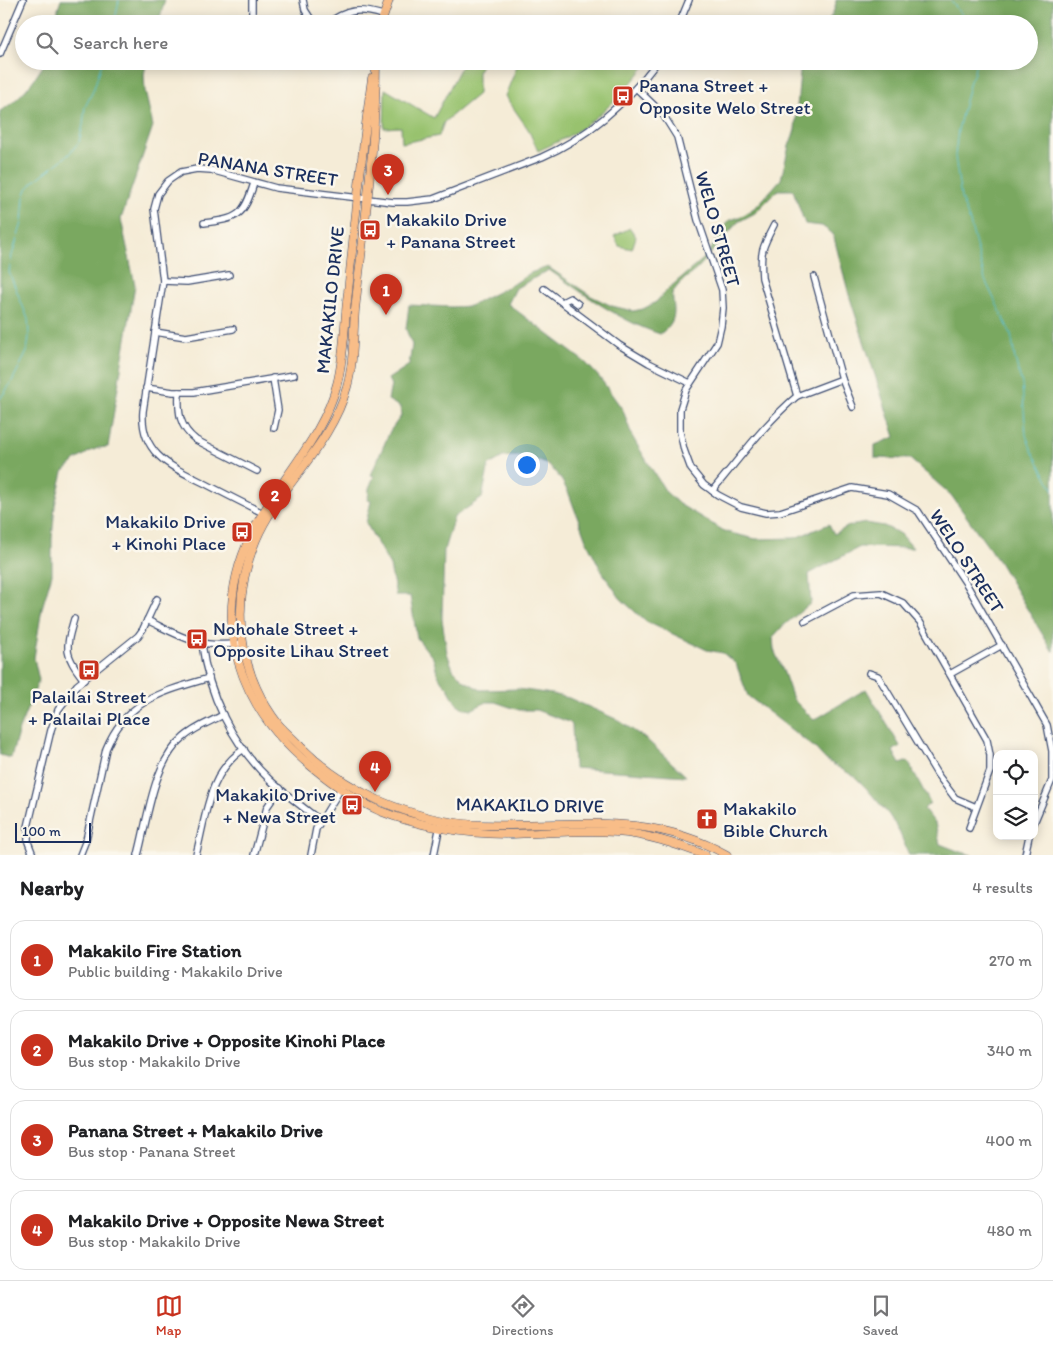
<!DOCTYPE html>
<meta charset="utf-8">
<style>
body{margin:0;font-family:Itim,sans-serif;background:#f6f6f6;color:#202124}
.controls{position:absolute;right:15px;bottom:15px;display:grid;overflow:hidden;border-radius:10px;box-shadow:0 2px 12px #0003}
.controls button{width:45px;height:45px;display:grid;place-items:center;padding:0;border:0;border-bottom:1px solid #e0e0e0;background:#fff;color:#202124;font:25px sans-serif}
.scale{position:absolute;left:15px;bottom:12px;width:76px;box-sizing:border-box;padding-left:5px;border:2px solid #1b2f5e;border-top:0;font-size:14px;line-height:18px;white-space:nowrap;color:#1b2f5e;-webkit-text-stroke:4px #fbf7ec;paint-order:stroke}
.you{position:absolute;left:526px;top:464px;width:18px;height:18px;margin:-12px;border:4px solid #fff;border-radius:50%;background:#1a73e8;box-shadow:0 0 0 8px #1a73e833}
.badge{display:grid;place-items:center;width:32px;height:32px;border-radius:50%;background:#c8321e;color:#fff;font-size:16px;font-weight:700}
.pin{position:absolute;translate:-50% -41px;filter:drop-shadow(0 1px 2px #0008)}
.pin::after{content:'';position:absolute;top:26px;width:18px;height:15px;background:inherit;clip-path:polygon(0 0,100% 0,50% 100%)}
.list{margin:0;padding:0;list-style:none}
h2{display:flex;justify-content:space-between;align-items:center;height:65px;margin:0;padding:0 20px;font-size:21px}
h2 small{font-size:16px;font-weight:400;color:#757577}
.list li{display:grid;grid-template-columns:32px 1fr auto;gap:15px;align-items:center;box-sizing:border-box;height:80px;margin:0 10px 10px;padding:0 10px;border:1px solid #e0e0e0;border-radius:15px}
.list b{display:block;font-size:19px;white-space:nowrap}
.list p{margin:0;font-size:16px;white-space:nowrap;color:#757577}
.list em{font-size:16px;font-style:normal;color:#757577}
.icon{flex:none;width:28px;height:28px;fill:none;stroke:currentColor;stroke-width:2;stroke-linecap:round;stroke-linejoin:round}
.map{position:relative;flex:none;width:1053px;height:855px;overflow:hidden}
.search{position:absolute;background:#fff;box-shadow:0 2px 12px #0003;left:15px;right:15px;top:15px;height:55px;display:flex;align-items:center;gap:12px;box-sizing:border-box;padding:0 18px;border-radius:28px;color:#757577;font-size:19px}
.sheet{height:425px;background:#fff}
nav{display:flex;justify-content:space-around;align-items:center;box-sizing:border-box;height:70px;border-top:1px solid #e0e0e0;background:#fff;font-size:14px;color:#757577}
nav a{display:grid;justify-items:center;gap:2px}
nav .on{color:#c8321e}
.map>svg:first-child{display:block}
</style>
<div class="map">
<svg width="1053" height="855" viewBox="0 0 1053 855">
<rect width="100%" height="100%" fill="#fbf7ec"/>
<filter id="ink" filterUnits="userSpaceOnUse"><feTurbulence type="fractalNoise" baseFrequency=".02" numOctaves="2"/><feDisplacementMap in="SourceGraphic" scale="10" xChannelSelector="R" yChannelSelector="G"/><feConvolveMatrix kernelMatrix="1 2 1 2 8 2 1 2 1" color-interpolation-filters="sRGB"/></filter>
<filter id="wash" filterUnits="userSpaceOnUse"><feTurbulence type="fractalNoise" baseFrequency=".0096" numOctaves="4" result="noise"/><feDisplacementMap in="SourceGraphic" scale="20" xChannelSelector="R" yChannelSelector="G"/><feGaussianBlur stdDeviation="1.12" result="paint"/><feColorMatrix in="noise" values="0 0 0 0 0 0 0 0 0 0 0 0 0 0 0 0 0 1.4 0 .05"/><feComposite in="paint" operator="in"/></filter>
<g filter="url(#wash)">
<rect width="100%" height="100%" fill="#f5ecd7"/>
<!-- green -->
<g fill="#98c26e" stroke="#5a7866">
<path d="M464,61H483L478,72V94L444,122L439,136L402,143L401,127L384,128L385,89L434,118Z"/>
<path d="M519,61H649C630,86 609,109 583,127C569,137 553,144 538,151L528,129L505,96Z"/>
<path d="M630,228L636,237L632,249L619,246L614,236Z"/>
</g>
<!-- forest -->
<g fill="#7aa861" stroke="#4a6c60">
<path d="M61,0H165L158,24H57L58,9Z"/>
<path d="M836,0H1053V652L999,562L951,495L910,459L875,458V445L895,437L849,295L833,234L822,226L805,224L793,190H778L755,213L738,222L697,269L681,282L672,293C675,314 677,321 660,334C620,321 584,294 549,270L516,288L508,304L586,363L600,378L623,410L632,436L642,453L666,492L679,504L726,532L756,539L795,538L829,524L834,534L849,526L866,523L884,526L901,534L913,548L860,547L809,574L811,603L783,626L773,637L774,650L784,673L793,699L814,720L866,689L900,746L893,751L900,764L908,761L930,803L924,809L935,823L940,844L958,851L972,855H909L898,829L889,815L867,789L855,777L826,760L815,748L748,696L736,664L723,653L707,650L645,621L620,598L601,570L586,540L569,494L561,479L550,466L535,459L519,456L503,457L489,465L482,498L454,517L444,550L442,619L447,653L453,669L465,681L481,690L518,689L552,694L569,698L618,720L646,739L686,776L574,768L572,725L569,722L536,710H519L495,702H486L471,710L463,708L456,703L448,688L442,682L438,675L433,658L417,638L410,596H396L390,566L366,523L371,501L368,500L369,488L374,476L371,475L390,431L401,416L400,407L388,400L391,385L388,379L409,365L412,345L406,329L409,305L452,307L470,306L517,282L530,273L548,267L591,296L612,306L633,311L643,309L656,302L668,289L708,255L718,236L728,221L744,215L758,205L781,179L789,146L795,130L801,61H1029V24H824C831,19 836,8 836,0Z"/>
<path d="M46,61H147L144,74L145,91L153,126L121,219L135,285L108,447L98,448L89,452L76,460L63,472L55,505L52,539V574L42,608L34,658L39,680L19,729L11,758L0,755V111C20,100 34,81 46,61Z"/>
</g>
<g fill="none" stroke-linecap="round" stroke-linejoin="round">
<!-- stream -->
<g stroke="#53becf" stroke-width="1">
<path d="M950,0L970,24"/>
<path d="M114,24L119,0"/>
<path d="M976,61L974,73L970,81L958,130L955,156L961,198L970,222L985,280L1011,334L1015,359L1022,384L1026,435L1032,451L1053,489"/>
<path d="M0,399L11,383L27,352L29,336L28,319L9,272L12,255L22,223L24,197L27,189L33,182L68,155L79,142L83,125L85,107L93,91L101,66L104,61"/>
</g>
</g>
</g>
<g filter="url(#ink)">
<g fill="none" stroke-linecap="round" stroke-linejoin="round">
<!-- minor casing -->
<g stroke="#3c4b70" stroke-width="8">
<g id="minor">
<path d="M252,0V24"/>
<path d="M303,0L305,10L314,24"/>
<path d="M327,24C347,9 359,8 383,15"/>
<path d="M679,24L689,0"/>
<path d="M0,54L23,0"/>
<path d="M636,88L662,113L677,137L698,220L722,290L723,308L721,326L717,343L686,390L680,409V432L684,450L691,469L704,485L718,495L741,507L766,513L780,512L852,488L888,494L918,511L967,585L1047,725L1052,751V780L1034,823"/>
<path d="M204,223C238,219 244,216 254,183"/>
<path d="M774,225C762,248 760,251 762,278L797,396"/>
<path d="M814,277L842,379L853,407"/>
<path d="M163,281L187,282L229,275"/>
<path d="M544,289L619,345L649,363L690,383"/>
<path d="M562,302L570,298L578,304"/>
<path d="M155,332L186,337L233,329"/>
<path d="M273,378L278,410L274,428"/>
<path d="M146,388L173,392H194L294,375"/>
<path d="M179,392C178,412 179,427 196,440L257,471"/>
<path d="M712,491C739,459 765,423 797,396L842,379"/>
<path d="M265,514C245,504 225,494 206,484C172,467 140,455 143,411L163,281L154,209L158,194L168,181L181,172L197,169L211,170L276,188L393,202H407L433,199L542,157C590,136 627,102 658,61"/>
<path d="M74,619C65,650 64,654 84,680"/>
<path d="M147,620C184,638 199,649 242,643"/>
<path d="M805,621L854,595L881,593L903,603L920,622L987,740L990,755V771L969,828"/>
<path d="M202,644C208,695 233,745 270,780C286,795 304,808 321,821"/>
<path d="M869,673L878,676L937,774L955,798L976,807"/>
<path d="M950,674L1002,645"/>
<path d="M33,855L28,842V827L51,730L58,710L77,685L138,636L143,629L157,599"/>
<path d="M80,855L86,840L106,749C126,700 162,692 209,678"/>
<path d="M138,855C148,818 153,763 183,738C195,727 210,722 223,715"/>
<path d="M196,855C206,817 208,772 244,749"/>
<path d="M254,855L267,807L280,788"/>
<path d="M311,855L316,829L343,785"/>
<path d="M434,855L440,825"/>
<path d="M1025,855L1029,836"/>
</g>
</g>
<!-- major casing -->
<g stroke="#3c4b70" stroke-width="9">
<g id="major">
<path d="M381,24L389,0"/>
<path d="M376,61C376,145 364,227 355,310C353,336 354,362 347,387C331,446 279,486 256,540C230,603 237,671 279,725C286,733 294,739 300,746C323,769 349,787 378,800C410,814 447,824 482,825C568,827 647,810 727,855"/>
<path d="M372,78C362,149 355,221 348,292C344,323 345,354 337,384C323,439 275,484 251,535C209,623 239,708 312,767C333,784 355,800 380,811C417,826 466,834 505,834C542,834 579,829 616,832C647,834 676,844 705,855"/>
</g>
</g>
<!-- minor -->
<use href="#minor" stroke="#fff" stroke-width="5.5"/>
<!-- major -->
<use href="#major" stroke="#f8bd88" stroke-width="8"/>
</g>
</g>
<!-- icons -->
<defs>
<g id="bus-square" transform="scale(1.125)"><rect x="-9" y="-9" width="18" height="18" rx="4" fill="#c8321e" stroke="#fbf7ec"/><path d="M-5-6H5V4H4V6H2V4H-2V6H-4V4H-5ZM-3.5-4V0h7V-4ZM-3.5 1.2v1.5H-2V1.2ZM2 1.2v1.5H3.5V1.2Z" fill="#fff"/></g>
<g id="church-square" transform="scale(1.125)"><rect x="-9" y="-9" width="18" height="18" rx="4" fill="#c8321e" stroke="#fbf7ec"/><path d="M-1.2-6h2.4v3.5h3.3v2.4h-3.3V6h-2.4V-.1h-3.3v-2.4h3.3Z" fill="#fff"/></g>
</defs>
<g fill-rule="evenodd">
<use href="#bus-square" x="623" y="96"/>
<use href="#bus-square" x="370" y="230"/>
<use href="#bus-square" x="242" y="532"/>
<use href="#bus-square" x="197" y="639"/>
<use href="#bus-square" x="89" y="670"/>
<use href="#bus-square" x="352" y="805"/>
<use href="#church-square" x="707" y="819"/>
</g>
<g text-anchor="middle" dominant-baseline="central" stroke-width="5" stroke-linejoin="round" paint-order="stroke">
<!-- poi labels -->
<g font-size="19" fill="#1b2f5e" stroke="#fbf7ec" text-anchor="start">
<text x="639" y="85">Panana Street +<tspan x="639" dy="22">Opposite Welo Street</tspan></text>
<text x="386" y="219">Makakilo Drive<tspan x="386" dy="22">+ Panana Street</tspan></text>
<text x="226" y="521" text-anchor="end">Makakilo Drive<tspan x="226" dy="22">+ Kinohi Place</tspan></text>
<text x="213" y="628">Nohohale Street +<tspan x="213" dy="22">Opposite Lihau Street</tspan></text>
<text x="89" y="696" text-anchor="middle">Palailai Street<tspan x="89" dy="22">+ Palailai Place</tspan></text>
<text x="336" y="794" text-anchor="end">Makakilo Drive<tspan x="336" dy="22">+ Newa Street</tspan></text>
<text x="723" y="808">Makakilo<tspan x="723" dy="22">Bible Church</tspan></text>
</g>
<!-- street labels -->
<g font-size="19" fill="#1b2f5e" stroke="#fbf7ec">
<text transform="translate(268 169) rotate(9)">PANANA STREET</text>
<text transform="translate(718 229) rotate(74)">WELO STREET</text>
<text transform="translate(330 300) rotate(-84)">MAKAKILO DRIVE</text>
<text transform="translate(967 561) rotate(57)">WELO STREET</text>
<text transform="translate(530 805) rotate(1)">MAKAKILO DRIVE</text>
</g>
</g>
</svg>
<div class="controls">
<button><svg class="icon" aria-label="locate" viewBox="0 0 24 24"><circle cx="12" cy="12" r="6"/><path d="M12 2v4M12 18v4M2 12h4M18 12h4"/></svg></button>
<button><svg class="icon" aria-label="layers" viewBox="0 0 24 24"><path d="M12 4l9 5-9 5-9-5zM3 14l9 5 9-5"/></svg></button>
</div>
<div class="scale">100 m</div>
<div class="you"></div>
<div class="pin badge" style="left:386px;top:315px">1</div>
<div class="pin badge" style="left:275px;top:520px">2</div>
<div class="pin badge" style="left:388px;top:195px">3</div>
<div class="pin badge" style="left:375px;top:792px">4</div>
<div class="search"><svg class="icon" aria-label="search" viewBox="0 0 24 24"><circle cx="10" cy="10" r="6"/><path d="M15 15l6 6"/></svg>Search here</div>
</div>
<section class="sheet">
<h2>Nearby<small>4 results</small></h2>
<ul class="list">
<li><span class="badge">1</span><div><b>Makakilo Fire Station</b><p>Public building · Makakilo Drive</p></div><em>270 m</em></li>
<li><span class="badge">2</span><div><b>Makakilo Drive + Opposite Kinohi Place</b><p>Bus stop · Makakilo Drive</p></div><em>340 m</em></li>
<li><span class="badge">3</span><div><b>Panana Street + Makakilo Drive</b><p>Bus stop · Panana Street</p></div><em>400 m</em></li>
<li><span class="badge">4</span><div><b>Makakilo Drive + Opposite Newa Street</b><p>Bus stop · Makakilo Drive</p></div><em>480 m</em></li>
</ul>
</section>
<nav>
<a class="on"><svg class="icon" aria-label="map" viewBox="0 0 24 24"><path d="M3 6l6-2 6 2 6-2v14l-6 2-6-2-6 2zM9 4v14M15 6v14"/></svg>Map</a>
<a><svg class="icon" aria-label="directions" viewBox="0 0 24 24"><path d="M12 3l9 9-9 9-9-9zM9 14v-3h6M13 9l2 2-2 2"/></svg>Directions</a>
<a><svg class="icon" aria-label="saved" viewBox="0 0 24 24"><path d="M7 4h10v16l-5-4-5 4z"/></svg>Saved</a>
</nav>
